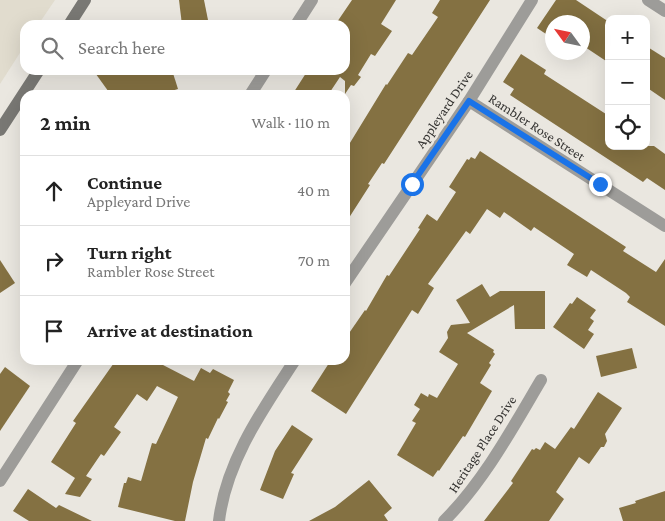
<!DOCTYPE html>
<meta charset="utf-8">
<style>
body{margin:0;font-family:"Crimson Pro",serif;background:#f6f6f6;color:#222}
.controls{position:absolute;right:15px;top:15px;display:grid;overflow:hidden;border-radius:10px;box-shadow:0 5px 20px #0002}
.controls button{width:45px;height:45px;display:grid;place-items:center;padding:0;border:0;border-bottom:1px solid #e0e0e0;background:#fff;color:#222;font:25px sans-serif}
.compass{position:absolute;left:545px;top:15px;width:45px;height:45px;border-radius:50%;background:#fff;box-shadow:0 5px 20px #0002;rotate:303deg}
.stop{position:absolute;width:15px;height:15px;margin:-11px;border:4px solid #1a73e8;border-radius:50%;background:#fff}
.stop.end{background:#1a73e8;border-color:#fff;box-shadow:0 1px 5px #0008}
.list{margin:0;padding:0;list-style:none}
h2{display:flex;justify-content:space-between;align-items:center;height:65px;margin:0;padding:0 20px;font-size:21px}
h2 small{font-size:16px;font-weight:400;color:#767676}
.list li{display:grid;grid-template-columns:32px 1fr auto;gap:15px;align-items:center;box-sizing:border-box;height:70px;padding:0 20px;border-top:1px solid #e0e0e0}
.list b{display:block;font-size:19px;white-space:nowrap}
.list p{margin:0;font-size:16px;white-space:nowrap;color:#767676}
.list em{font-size:16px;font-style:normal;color:#767676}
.icon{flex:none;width:28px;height:28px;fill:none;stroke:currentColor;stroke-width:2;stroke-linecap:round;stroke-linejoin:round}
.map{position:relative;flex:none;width:665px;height:521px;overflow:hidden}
.search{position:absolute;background:#fff;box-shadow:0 5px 20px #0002;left:20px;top:20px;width:330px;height:55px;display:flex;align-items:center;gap:12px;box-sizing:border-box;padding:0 18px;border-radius:15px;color:#767676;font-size:19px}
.panel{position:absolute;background:#fff;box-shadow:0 5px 20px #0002;left:20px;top:90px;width:330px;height:275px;border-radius:15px}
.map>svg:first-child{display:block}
</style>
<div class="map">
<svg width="665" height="521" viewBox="0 0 665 521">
<rect width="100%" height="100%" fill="#eae7e0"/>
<!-- built -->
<path fill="#e1dcce" d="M0,0H55L38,25H25V45L0,84Z"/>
<!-- building -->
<g fill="#847142">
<path d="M179,0H204L209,25H182Z"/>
<path d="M352,0H396L381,24L392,31L375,56L371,54L358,75L361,77L354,86L351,85L345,94V81L340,77L328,95H292L308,70H345V25H335Z"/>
<path d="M440,0H490L384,164L382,163L368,184L370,185L345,224V151L386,84L387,85L408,53L412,55L438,17L432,13Z"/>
<path d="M556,0H576L609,22V63L582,45V22H552V38L537,28Z"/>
<path d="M646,46L665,58V100L646,87Z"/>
<path d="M521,54L546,70L544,74L609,116V146H654L665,154V190L647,178L643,182L510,95L514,89L503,82Z"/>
<path d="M93,70H172L178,89L158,95H111Z"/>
<path d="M480,151L626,247L623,251L656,272L665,259V326L627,302L630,297L626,293L591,270L587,277L567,265L574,254L534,227L531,231L504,212L500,218L487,209L470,234L466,231L428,284L434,288L418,314L412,310L346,414L311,391L331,360H345V339L365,310L366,311L387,275L389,276L420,229L418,228L427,214L437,221L456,192L449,187L467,159L469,160L471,157L475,159Z"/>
<path d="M0,260L15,283L0,293Z"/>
<path d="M482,284L490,297L500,291H545V329H515L514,305L467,333L494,350L493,352L495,354L489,363L491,365L480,383L492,391L465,437L463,436L439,471L438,470L433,477L397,455L416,423L412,421L420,409L414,405L421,393L428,397L429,394L437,398L458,364L439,352L448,338L447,332L451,325L470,323L456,300Z"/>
<path d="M577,297L596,310L590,318L594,321L588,330L594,334L584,349L553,327L570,303L572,304Z"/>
<path d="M632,348L637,368L601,377L596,356Z"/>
<path d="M116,360H166L163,365L194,381L201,368L210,373L213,369L234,380L228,392L230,394L226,401L228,402L219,419L218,418L208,439L206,438L193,482L185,521H175L118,507L124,483H126L128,477L141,481L152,443L156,444L178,397L157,386L147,401L137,394L114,427L121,432L104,456L101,454L86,476L92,479L80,497L65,494L75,478L51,462L76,423L73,421Z"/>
<path d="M5,367L30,386L0,431V374Z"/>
<path d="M598,392L622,408L605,434L607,441L604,447H601L589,464L579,457L556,492L564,499L549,521H484L513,483L511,481L532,449L534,450L536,448L540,450L545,442L555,449L571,427L574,429Z"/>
<path d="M292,425L313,439L291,473L294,474L283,499L260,490L275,451Z"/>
<path d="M369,480L392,508L384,515L388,521H309L335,507Z"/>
<path d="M28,489L56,508L59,505L92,521H29L13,511Z"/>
<path d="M665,491V521H623L619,508L636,503L635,501Z"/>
</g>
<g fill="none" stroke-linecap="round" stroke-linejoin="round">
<!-- street -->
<g stroke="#9d9c99" stroke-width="12">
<path d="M648,0L665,11"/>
<path d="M296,25L312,0"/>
<path d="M250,95L266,70"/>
<path d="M469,101L665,226"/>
<path d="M345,283L469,101L532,0"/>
<path d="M0,481L78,360"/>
<path d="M219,521C226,461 263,409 295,360"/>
<path d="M444,521C484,481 512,429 541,380"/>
</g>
<!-- secondary -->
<g stroke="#797874" stroke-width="12">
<path d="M69,25L85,0"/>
<path d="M0,130L39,70"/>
</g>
</g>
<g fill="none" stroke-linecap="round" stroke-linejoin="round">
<!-- route -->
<path stroke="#1a73e8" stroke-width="6" d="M412,184L469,101L600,184"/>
</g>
<g text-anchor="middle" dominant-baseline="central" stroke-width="5" stroke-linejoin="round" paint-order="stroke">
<!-- street labels -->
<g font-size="14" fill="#353432" stroke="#eae7e0">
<text transform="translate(444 109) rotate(-56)">Appleyard Drive</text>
<text transform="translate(537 127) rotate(33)">Rambler Rose Street</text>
<text transform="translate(482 444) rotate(-57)">Heritage Place Drive</text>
</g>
</g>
</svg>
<div class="controls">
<button>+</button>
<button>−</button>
<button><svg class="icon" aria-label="locate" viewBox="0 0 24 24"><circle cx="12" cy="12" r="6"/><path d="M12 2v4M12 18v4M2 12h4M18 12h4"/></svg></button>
</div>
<svg class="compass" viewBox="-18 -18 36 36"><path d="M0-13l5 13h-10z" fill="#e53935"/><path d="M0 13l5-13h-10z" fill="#767676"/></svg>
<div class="stop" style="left:412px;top:184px"></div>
<div class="stop end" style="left:600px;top:184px"></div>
<div class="search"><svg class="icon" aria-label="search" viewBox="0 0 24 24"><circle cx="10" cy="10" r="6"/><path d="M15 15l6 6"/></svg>Search here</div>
<section class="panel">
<h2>2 min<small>Walk · 110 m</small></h2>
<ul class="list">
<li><svg class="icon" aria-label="ahead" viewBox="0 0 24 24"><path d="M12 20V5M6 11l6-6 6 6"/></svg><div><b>Continue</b><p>Appleyard Drive</p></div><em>40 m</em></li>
<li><svg class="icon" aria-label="right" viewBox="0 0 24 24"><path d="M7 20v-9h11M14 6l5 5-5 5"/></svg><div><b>Turn right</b><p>Rambler Rose Street</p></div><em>70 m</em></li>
<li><svg class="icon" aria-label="arrive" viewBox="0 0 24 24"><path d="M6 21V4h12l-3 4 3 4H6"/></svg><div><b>Arrive at destination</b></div></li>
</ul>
</section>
</div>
